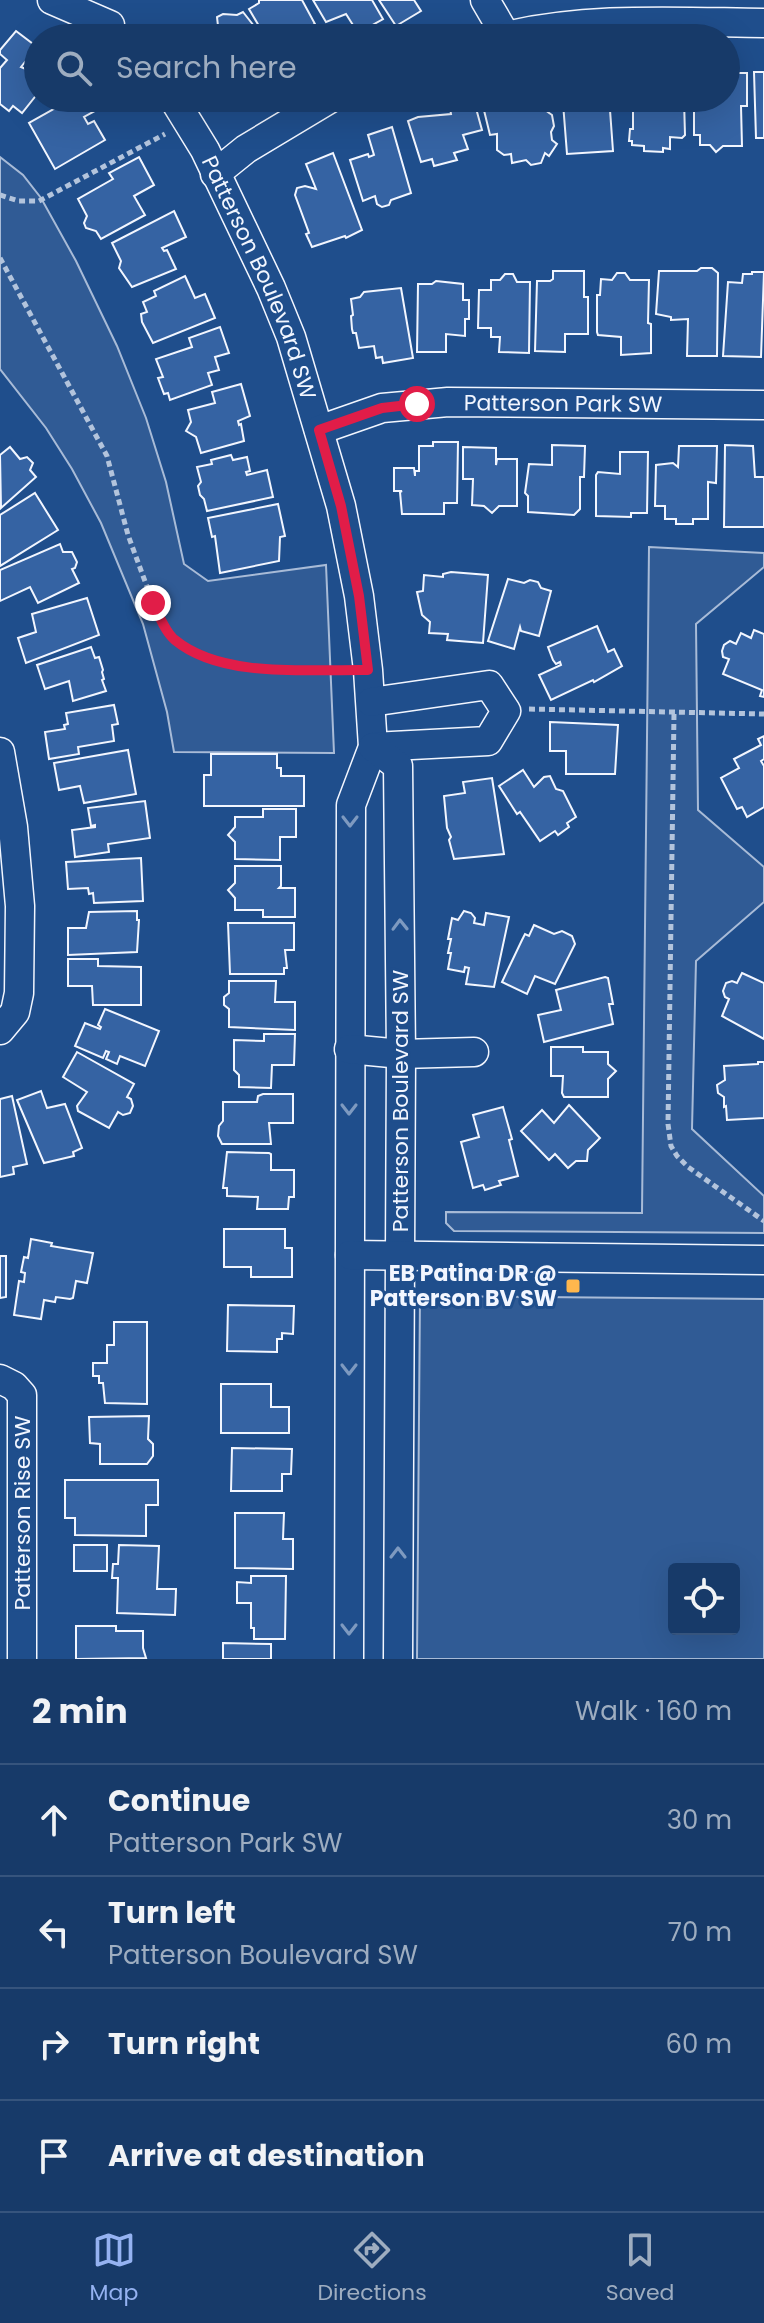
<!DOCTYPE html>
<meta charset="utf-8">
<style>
body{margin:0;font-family:Poppins,sans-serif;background:#20416f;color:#f1f3f6}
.controls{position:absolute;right:24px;bottom:24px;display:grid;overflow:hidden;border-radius:8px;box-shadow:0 8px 32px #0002}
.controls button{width:72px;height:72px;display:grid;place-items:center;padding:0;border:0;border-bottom:2px solid #36547d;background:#173a69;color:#f1f3f6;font:40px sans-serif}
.stop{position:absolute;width:24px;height:24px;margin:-18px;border:6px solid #e11d48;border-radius:50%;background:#fff}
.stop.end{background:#e11d48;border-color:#fff;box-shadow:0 2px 8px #0008}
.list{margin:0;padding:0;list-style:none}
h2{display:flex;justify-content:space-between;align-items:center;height:104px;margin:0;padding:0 32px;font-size:34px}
h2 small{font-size:26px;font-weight:400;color:#9eadc0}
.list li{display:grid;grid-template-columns:52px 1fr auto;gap:24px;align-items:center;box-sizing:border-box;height:112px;padding:0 32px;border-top:2px solid #36547d}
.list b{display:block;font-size:30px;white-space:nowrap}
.list p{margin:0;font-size:26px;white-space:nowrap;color:#9eadc0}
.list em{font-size:26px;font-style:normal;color:#9eadc0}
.icon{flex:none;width:44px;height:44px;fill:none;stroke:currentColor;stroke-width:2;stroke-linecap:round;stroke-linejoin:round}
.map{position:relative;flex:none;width:764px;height:1659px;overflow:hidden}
.search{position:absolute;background:#173a69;box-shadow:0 8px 32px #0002;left:24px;right:24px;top:24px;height:88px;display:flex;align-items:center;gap:20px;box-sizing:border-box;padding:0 28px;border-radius:44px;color:#9eadc0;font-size:30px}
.sheet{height:552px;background:#173a69}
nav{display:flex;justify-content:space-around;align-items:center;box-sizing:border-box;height:112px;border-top:2px solid #36547d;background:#173a69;font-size:22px;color:#9eadc0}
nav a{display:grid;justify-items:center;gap:4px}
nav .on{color:#95b2f1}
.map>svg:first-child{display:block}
</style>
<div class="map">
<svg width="764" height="1659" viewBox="0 0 764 1659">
<rect width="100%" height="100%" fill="#1f4e8c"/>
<!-- built -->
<g fill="#305b95" stroke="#a8bbd7" stroke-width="2" fill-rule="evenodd">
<path d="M0,157L23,175L41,198L76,261L117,346L146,418L166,482L184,564L208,581L326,565L334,753L174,752L167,712L143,624L101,523L72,469L46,428L0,369Z"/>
<path d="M649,547L764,553V567L696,624L698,810L764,867V902L696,961L692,1129L764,1196V1233L454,1231L446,1223V1212L642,1213Z"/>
<path d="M420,1296L764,1299V1659H417ZM734,1569V1629H674V1569Z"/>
</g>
<!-- building -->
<g fill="#3563a3" stroke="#f2f6ff" stroke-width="2">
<path d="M259,0H302L315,24L305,29L310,37L266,38L249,9L259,3Z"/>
<path d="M313,0H372L383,19L358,33L346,14L326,22Z"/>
<path d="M379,0H414L421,11L396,26Z"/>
<path d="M243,12L254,26L259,38H200L218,26L217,17L223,14L237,15Z"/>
<path d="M16,31L37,47L21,67L38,74V93L22,113L13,106L9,111L0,104V68L7,60L0,54V50Z"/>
<path d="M754,72H764V138H756Z"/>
<path d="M726,73H747V106H741L742,146H723L716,152L710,145H700V135H694V98H726Z"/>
<path d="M64,98H97L102,107L84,117L88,124L94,121L105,140L55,169L29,123L66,102Z"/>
<path d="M481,98H521L522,106L534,103L536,111L545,110L552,115L554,126L551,132L552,140L557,144L549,156L545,153L541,163L531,165L526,160L512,163L511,154L504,155L497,150V134L490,135Z"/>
<path d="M586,98H619L620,110H610L613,151L567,154L563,103L586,101Z"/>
<path d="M633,98L684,100L685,135L682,138L670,137V149L663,148V152L644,151V146L632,145V141H629L630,129H633Z"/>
<path d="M474,101L482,130L463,135L468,149L454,153L457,160L434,166L432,159L421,162L408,121L418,117L451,114L450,108Z"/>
<path d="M392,127L411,193L391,200L389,205L382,207L377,204L375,196L363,201L350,160L368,154L369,157L374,155L368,135Z"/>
<path d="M333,153L362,230L346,238L345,236L312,247L306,234L309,233L295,195L297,188L305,186L316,189L306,164Z"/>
<path d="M139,157L154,185L134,196L145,215L101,239L96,231L86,228L84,223L87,216L78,199L113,179L109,173Z"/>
<path d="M174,211L186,237L162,248L164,251L167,250L176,269L132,287L119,268L121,261L112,243Z"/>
<path d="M701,268H712L718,273L717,356H687L688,319L671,320V317L656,314L659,271H697Z"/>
<path d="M553,271H584V297H588V334H565V352L535,351L537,281H550L553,279Z"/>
<path d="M752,272H764L761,357L723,356L728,282L742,283L743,274H752Z"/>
<path d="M617,273H625L630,280H649L648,323L651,324V353L621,355V337L598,335L597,332V295H600L601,279L612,280Z"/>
<path d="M505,274H513L517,282H530L529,353L499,352L500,337H491V328H478L479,290H491V280H500Z"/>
<path d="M185,276L195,298L205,294L215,318L153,343L142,322L141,314L147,312L143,302L156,296L154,291Z"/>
<path d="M436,281L463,284V300H469V319H465V336L446,334V352H417L418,284H432Z"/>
<path d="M401,288L413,358L383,363L382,357L376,358L374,346L359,348L356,333H353L352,329L351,316L353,315L351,299L360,297L364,292Z"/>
<path d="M220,327L229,353L215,357L219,370L208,373L212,385L170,400L168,393L164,394L158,378L163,377L156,359L192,347L189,338Z"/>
<path d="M241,384L250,416L238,421L239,425L241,424L244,441L201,453L196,437L186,431L191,422L188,410L215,403L212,392Z"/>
<path d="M433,442H458L457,503H444V514H402L400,492L402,491H394V468H414L415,476V471H419V446H433Z"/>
<path d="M552,445L585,446L584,477H580V509L574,515L528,512V496L525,493L529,464L552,465Z"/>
<path d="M725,445L753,446L755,477H764V527H724Z"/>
<path d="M679,446H717L716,483L708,482V519H693V524H676V519H665V506H655L656,465L673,463L678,467Z"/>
<path d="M10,447L20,459L27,457L33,463L30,470L36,477L1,508L0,455Z"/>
<path d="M463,447L496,448V465L497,459H517V506H499L492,513L484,506L472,505L473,479H463Z"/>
<path d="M620,452H648L647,513H631V517L596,516V475L598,472L620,474Z"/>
<path d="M231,455L233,460L247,457L250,471L246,472L247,475L267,470L273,497L207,511L204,499L200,495L198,486L201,482L197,467L212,464L211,460Z"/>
<path d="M35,493L58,530L0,566V515Z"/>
<path d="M278,504L285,536L280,537L279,561L220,573L215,536L212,537L208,518Z"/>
<path d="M60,544L63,552H72L77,562L75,568L72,569L79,583L38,603L30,587L0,601V570Z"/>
<path d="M451,572L488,575L483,643L447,640L448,634L429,633L430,622L422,615L417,592L423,591L424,575L443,577V574Z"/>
<path d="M508,579L524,583L530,580L538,582L541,588L551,591L539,636L521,631L520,627L514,649L488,641Z"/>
<path d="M87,598L99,635L26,663L18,638L36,632L32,614Z"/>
<path d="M597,626L608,652L614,649L622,666L594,682L593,680L551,700L539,675L561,665L560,662L556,664L553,660L548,647Z"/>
<path d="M754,630L764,634V697L760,696L762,690L723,674L729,659L723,657L722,651L724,645L730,641L736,644L741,633L751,638Z"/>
<path d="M91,647L95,658L99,657L103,670L102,672L104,679L102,680L106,691L73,701L69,681L45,689L37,665Z"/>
<path d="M114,705L118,724L112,725L114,741L78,747L79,754L49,759L45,732L65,729L64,725L68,724L66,713Z"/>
<path d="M550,722L618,725L615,774H566V751H550Z"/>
<path d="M764,736V759L761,761L764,766V807L747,817L742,807L737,809L721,778L739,768L734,759L761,745L758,739Z"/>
<path d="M128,750L136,794L84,803L80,786L59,790L54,763Z"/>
<path d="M211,754H277V768H281V776H304V806H204V775H211Z"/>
<path d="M523,770L534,787L544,777L550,776L556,789L563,791L576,817L567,823L569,827L558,835L555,831L540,841L520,812L517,814L499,786Z"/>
<path d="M492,778L504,854L454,859L449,840L451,837L447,828L444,796L465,793L463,782Z"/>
<path d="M145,801L150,838L108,844L109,852L75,857L72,830L95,827V825L91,826L88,808Z"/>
<path d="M263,809H296V837H280V860L235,859V842L228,835L235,827V817H263Z"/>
<path d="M141,858L143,901L94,903L93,893L89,894L88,888L68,889L66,862Z"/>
<path d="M235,866H281V886L279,888H295V917H263V910H235V898L228,890L235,883Z"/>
<path d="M137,911V920H139L137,952L68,955V928H86L89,912Z"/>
<path d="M464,911L471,913L475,918L474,923L484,925L486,913L509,917L494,987L466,984L469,968L465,967L464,972L448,969L451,953H448L451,939H448L452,918L458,920Z"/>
<path d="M228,923H294V950H285L287,968H284V974H230Z"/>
<path d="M534,925L554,934L562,931L572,936L575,944L555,984L535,976L527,994L502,982L522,940L525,934L529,936Z"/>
<path d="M68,959H98V966L141,967V1005H93L92,986H68Z"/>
<path d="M742,973L764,983V1039L722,1016L729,999L725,997L723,991L726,983L732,981L737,983Z"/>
<path d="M605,977L608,978L613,1004H609L613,1024L544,1042L538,1015L561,1010L556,990Z"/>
<path d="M229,981H276L275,1002H295V1030L229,1027V1009L224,1005V997L229,993Z"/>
<path d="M105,1009L159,1031L145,1066L120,1056L117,1064L106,1059L109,1052L106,1051L103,1058L75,1046L85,1023L100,1029L101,1027L98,1025Z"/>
<path d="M264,1034H295L294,1065H272L271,1088L239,1087V1075L234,1070V1040L264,1041Z"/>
<path d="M551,1047H583V1052H608V1064L616,1071L608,1079V1097H564L562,1093L563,1076H551Z"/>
<path d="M77,1052L134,1084L127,1097L131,1099L133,1106L130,1113L123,1115L118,1112L109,1128L78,1111L77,1106L87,1092L63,1077Z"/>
<path d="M758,1062H764V1118L727,1120L726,1106L724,1107V1097L718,1093L717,1085L725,1080L724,1066L758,1064Z"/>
<path d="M41,1091L47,1108L65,1104L82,1148L73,1152L74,1156L44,1163L17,1100Z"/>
<path d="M263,1094H293V1123H269L271,1144H222L218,1136L219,1126L223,1121V1102H257L258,1096Z"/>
<path d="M12,1096L27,1164L13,1167L14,1174L0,1177V1099Z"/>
<path d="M569,1105L600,1138L588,1150L587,1161H576L568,1168L555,1154L549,1160L521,1131L542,1110L554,1123Z"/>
<path d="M503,1107L512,1139L509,1140L518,1176L499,1181L501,1185L485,1190L483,1185L473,1188L461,1142L479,1137L473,1115Z"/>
<path d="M227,1152L269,1153L271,1154V1170H294V1197H289L288,1209H257L258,1197L227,1196V1188H223Z"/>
<path d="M224,1229H285V1248H292V1277H251V1267H224Z"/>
<path d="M31,1239L52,1243L51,1246L93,1253L87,1283L76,1281L73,1298L70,1299L56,1297L55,1302L44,1300L41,1319L14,1315L19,1281L24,1282L25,1273L21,1272L24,1257L28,1258Z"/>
<path d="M0,1256H6V1297L0,1298Z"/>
<path d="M228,1305L294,1306L293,1334L282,1333V1339H277V1352L227,1351Z"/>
<path d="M114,1322H147V1404L105,1403L103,1383H99V1376H93V1363H107V1345H114Z"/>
<path d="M221,1384H271V1407H289V1433H221Z"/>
<path d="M149,1416L148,1439L153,1444V1456L147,1464H100V1444L90,1443L89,1417Z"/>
<path d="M232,1448L292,1449L291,1474H282V1491H231Z"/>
<path d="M65,1480H158V1505H146V1536L75,1535V1518H65Z"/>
<path d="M235,1513H284L283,1539H293V1569L235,1568Z"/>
<rect x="74" y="1545" width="33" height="26"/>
<path d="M119,1545L159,1546L157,1589H176L175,1615L117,1613L118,1578H112L113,1564H118Z"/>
<path d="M251,1576H286L285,1639H254V1628H251V1603H237V1582L251,1583Z"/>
<path d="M76,1626H116V1631H143V1648L146,1658L76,1659Z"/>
<path d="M223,1643L271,1644V1659H223Z"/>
</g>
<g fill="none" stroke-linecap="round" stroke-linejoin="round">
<!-- minor casing -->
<g stroke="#f2f6ff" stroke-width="31">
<g id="minor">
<path d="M52,0L110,25"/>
<path d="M485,0L506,36"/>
<path d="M498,38C584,16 676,22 764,23"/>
<path id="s1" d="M173,98L205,150L271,288L291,337L341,506L359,596L368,670L373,747L351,805L349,1659"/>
<path d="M215,174L246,149L331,98"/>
<path id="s2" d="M319,430L382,408L448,402L764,405"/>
<path d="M371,702L489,685L506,711L488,741L373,747"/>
<path d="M373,747L398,766L401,1054L398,1659"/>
<path d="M0,752L13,827L20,906L19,993L15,1012L0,1030"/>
<path d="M349,1049L401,1054L474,1052"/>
<path d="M350,1255L764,1260"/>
<path d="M0,1379L14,1386L22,1395V1659"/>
</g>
</g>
<!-- path -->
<g stroke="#b3c4dc" stroke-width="5" stroke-dasharray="6 4" stroke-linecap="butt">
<path d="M0,195L19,201H39L165,134"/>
<path d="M0,258L107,456L128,535L153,603L173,639L204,658L261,669H345"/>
<path d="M529,709L764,714"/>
<path d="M674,714L668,1124L671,1146L677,1156L688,1167L764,1221"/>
</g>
<!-- minor -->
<use href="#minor" stroke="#1f4e8c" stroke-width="28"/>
</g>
<!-- one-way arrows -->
<defs><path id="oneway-chevron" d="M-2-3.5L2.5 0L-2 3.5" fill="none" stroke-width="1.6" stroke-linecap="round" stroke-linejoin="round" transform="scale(2)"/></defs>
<g stroke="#7e9ac0">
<use href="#oneway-chevron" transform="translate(350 821) rotate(90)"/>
<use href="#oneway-chevron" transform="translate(400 925) rotate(-91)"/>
<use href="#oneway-chevron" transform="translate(349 1109) rotate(90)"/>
<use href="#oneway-chevron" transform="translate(349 1369) rotate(90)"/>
<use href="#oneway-chevron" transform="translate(398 1553) rotate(-90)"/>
<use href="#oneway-chevron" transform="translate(349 1629) rotate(90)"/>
</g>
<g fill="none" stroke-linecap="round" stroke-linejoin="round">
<!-- route -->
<path stroke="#e11d48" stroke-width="10" d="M153,603C159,615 165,632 175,640C222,679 310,669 368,670L359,596L341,506L319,430L382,408L417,404"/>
</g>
<!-- markers -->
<rect fill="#ffb74d" stroke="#1f4e8c" stroke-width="3" x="565" y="1278" width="16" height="16" rx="4"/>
<g text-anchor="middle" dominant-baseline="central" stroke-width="6" stroke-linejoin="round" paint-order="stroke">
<!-- street labels -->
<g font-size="22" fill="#f2f6ff" stroke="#1f4e8c">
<text stroke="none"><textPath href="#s1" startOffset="200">Patterson Boulevard SW</textPath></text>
<text stroke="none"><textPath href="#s2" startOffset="248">Patterson Park SW</textPath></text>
<text transform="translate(400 1101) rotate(-90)">Patterson Boulevard SW</text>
<text transform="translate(22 1513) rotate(-90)">Patterson Rise SW</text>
</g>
<!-- poi labels -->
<g font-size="22" font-weight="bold" fill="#f2f6ff" stroke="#1f4e8c" text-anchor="end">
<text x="557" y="1273">EB Patina DR @<tspan x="557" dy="25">Patterson BV SW</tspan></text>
</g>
</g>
</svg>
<div class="controls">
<button><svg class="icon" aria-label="locate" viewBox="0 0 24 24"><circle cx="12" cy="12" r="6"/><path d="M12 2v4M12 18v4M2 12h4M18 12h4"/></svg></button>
</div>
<div class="stop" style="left:417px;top:404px"></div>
<div class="stop end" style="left:153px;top:603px"></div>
<div class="search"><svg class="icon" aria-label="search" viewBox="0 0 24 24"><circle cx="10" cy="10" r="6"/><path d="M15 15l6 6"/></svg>Search here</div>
</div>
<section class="sheet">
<h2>2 min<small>Walk · 160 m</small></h2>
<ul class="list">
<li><svg class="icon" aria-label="ahead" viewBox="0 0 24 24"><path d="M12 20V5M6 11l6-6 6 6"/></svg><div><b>Continue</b><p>Patterson Park SW</p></div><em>30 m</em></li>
<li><svg class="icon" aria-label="left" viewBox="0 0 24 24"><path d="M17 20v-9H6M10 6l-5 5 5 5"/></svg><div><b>Turn left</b><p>Patterson Boulevard SW</p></div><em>70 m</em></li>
<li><svg class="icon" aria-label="right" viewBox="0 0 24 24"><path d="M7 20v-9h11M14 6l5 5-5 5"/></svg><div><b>Turn right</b></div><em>60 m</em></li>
<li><svg class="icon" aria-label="arrive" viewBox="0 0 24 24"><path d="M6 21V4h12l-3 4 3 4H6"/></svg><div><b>Arrive at destination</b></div></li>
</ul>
</section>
<nav>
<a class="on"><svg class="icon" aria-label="map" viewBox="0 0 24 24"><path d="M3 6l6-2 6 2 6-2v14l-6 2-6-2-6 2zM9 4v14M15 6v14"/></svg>Map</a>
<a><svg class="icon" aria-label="directions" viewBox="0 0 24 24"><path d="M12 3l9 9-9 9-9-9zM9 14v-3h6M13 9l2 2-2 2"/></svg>Directions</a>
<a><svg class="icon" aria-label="saved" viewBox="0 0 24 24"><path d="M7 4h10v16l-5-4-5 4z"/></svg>Saved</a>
</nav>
